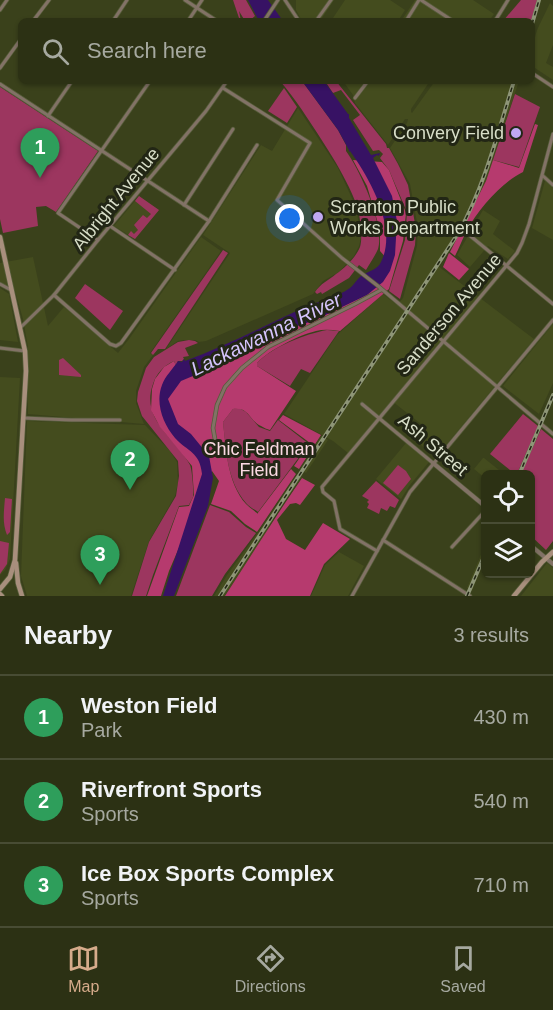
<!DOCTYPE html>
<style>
body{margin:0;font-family:Arial,sans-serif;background:#34391d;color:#f1f3f6}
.controls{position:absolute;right:18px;bottom:18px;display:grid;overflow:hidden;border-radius:9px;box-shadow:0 2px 4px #0004}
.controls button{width:54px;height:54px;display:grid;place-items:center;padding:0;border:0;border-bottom:2px solid #484c34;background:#2c3114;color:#f1f3f6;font:30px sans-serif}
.you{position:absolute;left:290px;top:219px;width:21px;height:21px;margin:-15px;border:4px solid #fff;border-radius:50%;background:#1a73e8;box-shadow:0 0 0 9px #1a73e833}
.badge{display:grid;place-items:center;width:39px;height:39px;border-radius:50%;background:#d6ab8b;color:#fff;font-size:20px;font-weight:700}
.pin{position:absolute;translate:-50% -50px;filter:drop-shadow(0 2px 3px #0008)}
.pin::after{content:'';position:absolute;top:32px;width:21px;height:18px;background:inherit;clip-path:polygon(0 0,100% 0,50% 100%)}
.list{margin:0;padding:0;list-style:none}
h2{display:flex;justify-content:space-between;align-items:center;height:78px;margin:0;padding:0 24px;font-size:26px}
h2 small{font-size:20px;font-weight:400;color:#a6a9a0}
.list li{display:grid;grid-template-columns:39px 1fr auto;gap:18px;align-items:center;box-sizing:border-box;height:84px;padding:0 24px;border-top:2px solid #484c34}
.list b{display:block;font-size:22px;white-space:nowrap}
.list p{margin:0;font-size:20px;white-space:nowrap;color:#a6a9a0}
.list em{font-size:20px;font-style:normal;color:#a6a9a0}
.icon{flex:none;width:33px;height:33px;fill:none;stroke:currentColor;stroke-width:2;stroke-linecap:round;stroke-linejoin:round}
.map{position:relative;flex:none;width:553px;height:596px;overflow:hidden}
.search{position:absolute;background:#2c3114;box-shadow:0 2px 4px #0004;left:18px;right:18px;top:18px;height:66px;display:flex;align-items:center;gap:15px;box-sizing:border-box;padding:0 21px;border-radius:9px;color:#a6a9a0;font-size:22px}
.sheet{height:330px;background:#2c3114}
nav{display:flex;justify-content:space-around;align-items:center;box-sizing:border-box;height:84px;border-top:2px solid #484c34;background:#2c3114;font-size:16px;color:#a6a9a0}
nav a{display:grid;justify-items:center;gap:3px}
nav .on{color:#d6ab8b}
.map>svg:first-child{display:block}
</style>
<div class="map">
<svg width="553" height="596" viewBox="0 0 553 596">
<rect width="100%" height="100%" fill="#3a411b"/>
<!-- built -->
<g fill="#444c1e">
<path d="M296,0H334L320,21H302L296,10Z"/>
<path d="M345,0H390L405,10L398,21H331Z"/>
<path d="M415,0H473L494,14L489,21H401Z"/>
<path d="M550,3L553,6V45L546,63L553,67V80L532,66V48L537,30Z"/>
<path d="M343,81H430L411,109V112L412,113L435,81H519L486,181L461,230L438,266L534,339L436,457L411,437L421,424L392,401L348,453L333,441L284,414L337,335L383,294L397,305L403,298L417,246L418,228L410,184L390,148L407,123L408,119H405L388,145L355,103L353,95Z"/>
<path d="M298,108L338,168L356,207L361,238L359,246L354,256L339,272L323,281L313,294L206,341L199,342L195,340H184L178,341L166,349L230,253L203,235L261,145L272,151Z"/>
<path d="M545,181L553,188V240L532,228Z"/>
<path d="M139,196L159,210L135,239L114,226Z"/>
<path d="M483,210L500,221L493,234L515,251L508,259L488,246L470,267L457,255Z"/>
<path d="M201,237L221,251L150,353L153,355L144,367L136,391V403L144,424L28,414V347L23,319L15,291L0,282V263L33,257L48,326L64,307L118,353L129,339Z"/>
<path d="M0,288L9,294L18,342L0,340Z"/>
<path d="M553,324V383L539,414L503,386Z"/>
<path d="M0,377L20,378L10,559L5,570L0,575Z"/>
<path d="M27,421L145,425L170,451L177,462L178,483L175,496L149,541L131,596H27L21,576Z"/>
<path d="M321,436L328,440L306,473L300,469Z"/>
<path d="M406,443L429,462L410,485L401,499L376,479Z"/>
<path d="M483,458H484L504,474L486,475L485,478L474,469Z"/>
<path d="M297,474L302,477L275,516L265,535L225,596H214L227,575L261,528Z"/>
<path d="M485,545V559L472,591L467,588Z"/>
<path d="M339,552L364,566L348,596H311L325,565Z"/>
<path d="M547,563L553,568V596H521Z"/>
</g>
<!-- green -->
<g fill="#9c365f">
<path d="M233,0H246L255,16L249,21H245L239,11L241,21H240Z"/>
<path d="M521,0H537L531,21H503Z"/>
<path d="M280,81H302L338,130L346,145V151C360,170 385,225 378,249C375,256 370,263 366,270L359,265L349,278L322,294L321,292L317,294L315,292C320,284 329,280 336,274C345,268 356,257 360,247C363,238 360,215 357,206C345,173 321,139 302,110C295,100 288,90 280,81Z"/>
<path d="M325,81H336L386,144L387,148H389L398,164L408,185L416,229L415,245L400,299L389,291L405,240L407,212L389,170L380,158L383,154L379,150L373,151L353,120L360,115L341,90L333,93Z"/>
<path d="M0,87L98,151L56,212L46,206L36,207L38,226L3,233L0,219Z"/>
<path d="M284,88L297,107L287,123L268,111Z"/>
<path d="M515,94L540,107L519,167L493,160Z"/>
<path d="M139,196L159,210L135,239L128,235L131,231L134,234L138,230L134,225L143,215L147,218L151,214L135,201Z"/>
<path d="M223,250L228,253L165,349H158L153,355L151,353Z"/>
<path d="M85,284L123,311L110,330L75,298Z"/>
<path d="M327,330L339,331L310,373L301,369L290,386L257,366V363C272,347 305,334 327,330Z"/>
<path d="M189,340L195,341L198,343L185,348L189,356L183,357L184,359L182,361H178L176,366L174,361C163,366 156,374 153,384C140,420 176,438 190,465C192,469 194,492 193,497C192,500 190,502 189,505L179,506L153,575L146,596H132L149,542L176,496L179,476L178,461L142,416L137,401L138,392L146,368L154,357L178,342Z"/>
<path d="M63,358L81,375V377L59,375V360Z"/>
<path d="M239,408L246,412L259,427L270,431L278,420L309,444L258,512C254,509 249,507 246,503C227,481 226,450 223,422L233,409Z"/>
<path d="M523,414L538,426L517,474H515L490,454Z"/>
<path d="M541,429L553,439V541L546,550L531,536L530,475L521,474Z"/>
<path d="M398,465L406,471L411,479L398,495L383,483Z"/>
<path d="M376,481L399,500L395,508L390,506L387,511L381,508L379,514L367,508L369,504L367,502L369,500L362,496Z"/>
<path d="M5,498L12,499L10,532L7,535C2,523 4,511 5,498Z"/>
<path d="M210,505L229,512L246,527L256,533L225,574L212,596H176Z"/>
<path d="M0,541L9,543L7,564L0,574Z"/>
</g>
<!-- forest -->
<g fill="#b63a6e">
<path d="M535,124L538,125L523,172C502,182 478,210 467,230C463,238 459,248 455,256L450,252L486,181L493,160L519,168Z"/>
<path d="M353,160L382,162L389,170L406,213L403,241L389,289L340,331C332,330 324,329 316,331C299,335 269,350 257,363V366L296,391L270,430C267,429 264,428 261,426C248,420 250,407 233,409L223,422C226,448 227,483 246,504C249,507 253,510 257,513V514L291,469L296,474L257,532L245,524L231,511L211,504L219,481L212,471L169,571L161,596H147L179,507L189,506L194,495L192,466L160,427L151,410L152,389L155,379L164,367L174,361L176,366L250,346L327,311L388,260L380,251V230L367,186Z"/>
<path d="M449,253L469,269L459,280L443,267Z"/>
<path d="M283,415L321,435L299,469L294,466L310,443L279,420Z"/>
<path d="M302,478L315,485L300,505L296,503L290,504L277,520L286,539L305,550L323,523L350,539L324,564L310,596H225C251,556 275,517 302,478Z"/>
</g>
<!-- water -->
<g fill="#371264">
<path d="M248,0H268L283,21H259Z"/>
<path d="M302,81H324L348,114H349V118L371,155L380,153L379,156L377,155L373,158L392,196L397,221L395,255L390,271L383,282L367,295L315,320L268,336L224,363L181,381L168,399L178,424L191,434L209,456L213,478L208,506L174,596H163L202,474C200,452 188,452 175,438C163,424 155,403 162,385C165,376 173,369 178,361L182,362L184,359L185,361C226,346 264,326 303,308C319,301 336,298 350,288C355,284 357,278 363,275C369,271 378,269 381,262C398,228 370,179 350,151L349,152V150L338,130Z"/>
</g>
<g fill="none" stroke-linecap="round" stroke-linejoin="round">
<!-- minor casing -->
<g stroke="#565d3a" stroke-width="4.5">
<g id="minor">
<path d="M185,0L217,21"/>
<path d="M285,0L299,21"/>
<path d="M421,0L453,21"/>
<path d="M0,10L7,0"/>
<path d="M33,21L49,0"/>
<path d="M113,21L127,0"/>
<path d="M188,21L202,0"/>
<path d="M264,21L278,0"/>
<path d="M316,21L331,0"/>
<path d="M406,21L419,0"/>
<path d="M495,21L508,0"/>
<path d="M0,68L21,39"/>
<path d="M532,73L553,87"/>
<path d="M0,84L209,221"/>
<path d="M223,88L310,143L277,200L342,258L378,286L553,434"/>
<path d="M355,98L368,81"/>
<path d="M48,116L72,81"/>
<path d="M543,176L553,185"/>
<path d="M184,205L233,129"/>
<path d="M110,226L175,270"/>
<path d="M468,234L553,304"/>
<path d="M98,240L58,213L150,81"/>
<path d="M0,284L11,290"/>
<path d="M54,295L110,344L116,346L121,343L209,221L257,145"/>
<path d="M21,327L54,295L98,240L206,111L227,81"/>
<path d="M0,348L25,351"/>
<path d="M362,404L433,463"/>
<path d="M23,418L71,420H120"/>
<path d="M218,456L213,428L217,405L225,387L242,368L268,347L355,304L381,290"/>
<path d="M383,540L470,596"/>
<path d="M452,547L486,510"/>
<path d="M377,551L340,529L334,501L323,492L322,487L517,253L522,243L529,224L553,134"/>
<path d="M352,596L410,492L553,320"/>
</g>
</g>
<!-- tertiary casing -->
<g stroke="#565d3a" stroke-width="5">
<g id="tertiary">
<path d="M433,463L486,507"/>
<path d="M530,545L553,564"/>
</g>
</g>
<!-- secondary casing -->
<g stroke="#565d3a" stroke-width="6">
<g id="secondary">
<path d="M0,237L25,351L26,371L15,560L10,577L0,589"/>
<path d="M16,563L18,583L22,596"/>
<path d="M0,594L2,596"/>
<path d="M514,596L542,562L553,552"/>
</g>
</g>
<!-- minor -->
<use href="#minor" stroke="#827266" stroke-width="3"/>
<!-- tertiary -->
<use href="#tertiary" stroke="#827266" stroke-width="4"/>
<!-- secondary -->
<use href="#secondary" stroke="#a88f7d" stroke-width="4.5"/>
<!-- rail casing -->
<g stroke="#8e9577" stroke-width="4">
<g id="rail">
<path d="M532,24L539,0"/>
<path d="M519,475L553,395"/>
<path d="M220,596L459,232C485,185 498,132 514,81"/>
<path d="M467,596L486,552"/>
</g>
</g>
<!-- rail -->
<use href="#rail" stroke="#222615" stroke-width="1.5" stroke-dasharray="4.5" stroke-linecap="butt"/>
</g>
<!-- markers -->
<g fill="#c0a8f3" stroke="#222615" stroke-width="2">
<circle cx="516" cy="133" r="6"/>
<circle cx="318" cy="217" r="6"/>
</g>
<g text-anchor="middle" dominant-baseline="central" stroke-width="6" stroke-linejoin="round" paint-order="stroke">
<!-- poi labels -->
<g font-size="18" fill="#d8dec8" stroke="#222615" text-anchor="end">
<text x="504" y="133">Convery Field</text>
<text x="330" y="207" text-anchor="start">Scranton Public<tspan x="330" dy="21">Works Department</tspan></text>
</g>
<!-- street labels -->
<g font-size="18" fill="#d8dec8" stroke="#222615">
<text transform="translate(116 199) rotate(-51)">Albright Avenue</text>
<text transform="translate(449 314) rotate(-50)">Sanderson Avenue</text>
<text transform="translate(433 445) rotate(40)">Ash Street</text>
</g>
<!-- park labels -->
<g font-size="18" fill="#fbd9e3" stroke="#222615">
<text x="259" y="449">Chic Feldman<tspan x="259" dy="21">Field</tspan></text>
</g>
<!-- water labels -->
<g font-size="20" font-style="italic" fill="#d5c4fc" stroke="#222615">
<text transform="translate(266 334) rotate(-26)">Lackawanna River</text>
</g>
</g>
</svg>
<div class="controls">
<button><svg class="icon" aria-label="locate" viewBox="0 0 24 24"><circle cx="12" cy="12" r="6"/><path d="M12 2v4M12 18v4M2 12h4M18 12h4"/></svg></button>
<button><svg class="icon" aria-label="layers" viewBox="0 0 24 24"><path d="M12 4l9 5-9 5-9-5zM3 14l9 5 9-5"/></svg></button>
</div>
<div class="you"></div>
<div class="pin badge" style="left:40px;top:178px;background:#2e9e5b">1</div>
<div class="pin badge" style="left:130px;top:490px;background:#2e9e5b">2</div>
<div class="pin badge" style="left:100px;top:585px;background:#2e9e5b">3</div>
<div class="search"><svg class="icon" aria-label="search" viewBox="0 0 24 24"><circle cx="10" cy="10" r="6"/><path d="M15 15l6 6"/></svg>Search here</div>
</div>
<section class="sheet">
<h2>Nearby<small>3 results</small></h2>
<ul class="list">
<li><span class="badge" style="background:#2e9e5b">1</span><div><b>Weston Field</b><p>Park</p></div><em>430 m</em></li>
<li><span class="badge" style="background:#2e9e5b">2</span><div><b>Riverfront Sports</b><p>Sports</p></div><em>540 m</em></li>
<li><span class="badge" style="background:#2e9e5b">3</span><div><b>Ice Box Sports Complex</b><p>Sports</p></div><em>710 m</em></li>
</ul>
</section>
<nav>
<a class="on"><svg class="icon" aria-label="map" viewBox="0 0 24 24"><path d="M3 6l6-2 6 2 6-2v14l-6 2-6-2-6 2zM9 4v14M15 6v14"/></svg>Map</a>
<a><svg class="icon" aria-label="directions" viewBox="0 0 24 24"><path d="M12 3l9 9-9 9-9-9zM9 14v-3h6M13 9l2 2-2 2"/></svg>Directions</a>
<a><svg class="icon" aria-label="saved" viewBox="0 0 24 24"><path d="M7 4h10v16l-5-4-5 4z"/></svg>Saved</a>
</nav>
